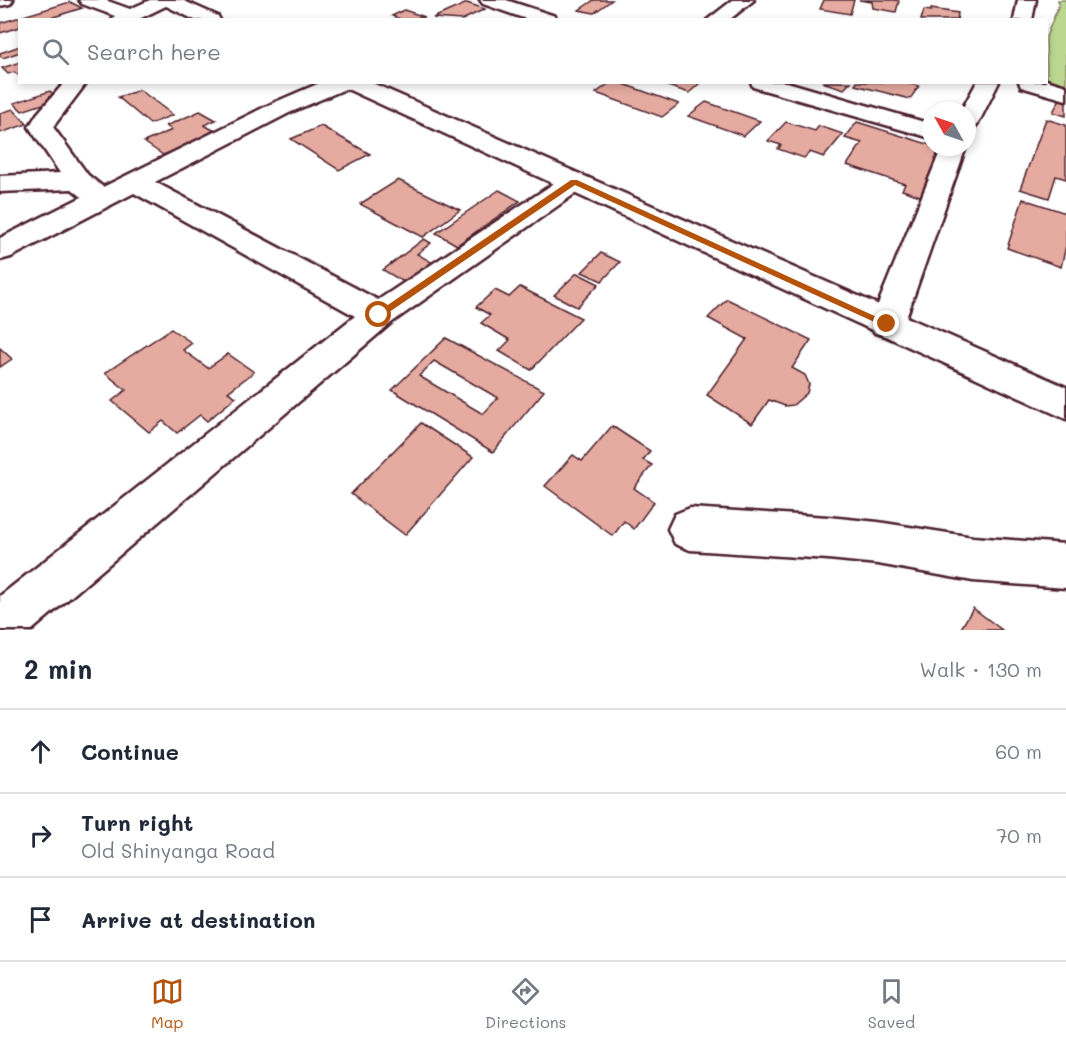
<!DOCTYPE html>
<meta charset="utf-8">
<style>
body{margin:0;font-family:Mali,sans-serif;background:#f2f2f3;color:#1f2937}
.compass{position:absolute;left:922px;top:102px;width:54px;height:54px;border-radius:50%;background:#fff;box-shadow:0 3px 9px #0003;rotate:310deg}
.stop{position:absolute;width:18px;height:18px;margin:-14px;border:4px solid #b45309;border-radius:50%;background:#fff}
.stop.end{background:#b45309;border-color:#fff;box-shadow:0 2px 6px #0008}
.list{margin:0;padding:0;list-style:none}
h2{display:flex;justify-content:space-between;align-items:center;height:78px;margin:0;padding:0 24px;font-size:26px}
h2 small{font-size:20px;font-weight:400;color:#747a83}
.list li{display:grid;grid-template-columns:39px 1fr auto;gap:18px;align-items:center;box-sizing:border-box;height:84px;padding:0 24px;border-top:2px solid #e0e1e3}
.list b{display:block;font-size:22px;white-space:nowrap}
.list p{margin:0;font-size:20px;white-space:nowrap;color:#747a83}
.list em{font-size:20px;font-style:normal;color:#747a83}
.icon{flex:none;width:33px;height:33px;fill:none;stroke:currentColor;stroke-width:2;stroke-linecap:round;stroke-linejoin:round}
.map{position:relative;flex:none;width:1066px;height:630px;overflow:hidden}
.search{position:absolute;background:#fff;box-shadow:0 3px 9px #0003;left:18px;right:18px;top:18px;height:66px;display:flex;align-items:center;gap:15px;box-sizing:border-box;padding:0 21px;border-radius:0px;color:#747a83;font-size:22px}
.sheet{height:330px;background:#fff}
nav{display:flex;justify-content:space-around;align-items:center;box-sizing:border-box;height:84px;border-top:2px solid #e0e1e3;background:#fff;font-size:16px;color:#747a83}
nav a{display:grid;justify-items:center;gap:3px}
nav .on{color:#b45309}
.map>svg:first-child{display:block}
</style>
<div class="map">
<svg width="1066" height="630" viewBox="0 0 1066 630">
<rect width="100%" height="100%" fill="#fff"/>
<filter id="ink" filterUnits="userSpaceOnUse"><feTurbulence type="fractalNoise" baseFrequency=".0167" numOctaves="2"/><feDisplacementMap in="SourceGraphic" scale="12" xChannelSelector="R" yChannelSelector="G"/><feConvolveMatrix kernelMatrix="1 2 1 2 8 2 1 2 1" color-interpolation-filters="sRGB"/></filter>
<g filter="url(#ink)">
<!-- green -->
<path fill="#bcd890" stroke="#837c5e" stroke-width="1.5" d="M1058,0H1066V86L1047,81L1046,37L1059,4Z"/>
<!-- building -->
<g fill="#e5aba1" stroke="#4a1f2b" stroke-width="1.5" fill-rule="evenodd">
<path d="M594,0H612L594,13L579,10Z"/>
<path d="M824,0H854L850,14L820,9Z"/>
<path d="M859,0H895L899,1L896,12L873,8L872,2Z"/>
<path d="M70,2L82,8L44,20H20V27L0,33V23Z"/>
<path d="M467,3L485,9L462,20L433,18Z"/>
<path d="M931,9L958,13L957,20H921L924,10L931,11Z"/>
<path d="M404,10L425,17L403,20L392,16Z"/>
<path d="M20,46V52L3,58L0,56V53Z"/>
<path d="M20,62V76L14,72L8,74L2,68Z"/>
<path d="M611,82H618L679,104L662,117L596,93Z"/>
<path d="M655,82H701L689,93Z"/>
<path d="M822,82H851L844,89Z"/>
<path d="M857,82H913L911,84L919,86L910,99L855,85Z"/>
<path d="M140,90L173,115L150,124L118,97Z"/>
<path d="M50,91L58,99L22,111L14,103Z"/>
<path d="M1061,97L1066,99V116L1053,112Z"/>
<path d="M706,102L760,121L744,136L688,116Z"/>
<path d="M13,109L27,124L0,133V113Z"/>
<path d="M200,111L216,120L204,125L215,131L209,134L213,136L163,155L144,142L172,130L166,126Z"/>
<path d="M1046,119L1066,125V179L1056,176L1049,198L1020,189Z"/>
<path d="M786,122L815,131L819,126L843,134L824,157L810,152L804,158L778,149L781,145L768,141Z"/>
<path d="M857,122L931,145V147L945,149L929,199L902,190L905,184L847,165L862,143L845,138Z"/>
<path d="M321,126L370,154L339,170L291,139Z"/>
<path d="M398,180L460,210L423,237L360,204Z"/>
<path d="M499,190L520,201L457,245L436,233Z"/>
<path d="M1023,199L1066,213V246L1061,267L1007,248Z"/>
<path d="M424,239L431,243L417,254L442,268L416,289L383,270Z"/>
<path d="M601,253L620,262L602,281L582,272Z"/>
<path d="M577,273L599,284L577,307L554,295Z"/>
<path d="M520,287L581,318L531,370L499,351L510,340L481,323L490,315L476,307L495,290L509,297Z"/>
<path d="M727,299L811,340L792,368L805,375L809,384L807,393L793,405L785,406L769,400L752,424L707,395L747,339L708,318Z"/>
<path d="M171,329L192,343L183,350L208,368L228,354L254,372L228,392L236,397L207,421L200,415L177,433L163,421L149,432L112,401L126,390L105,373Z"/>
<path d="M446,338L544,391L493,452L392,390ZM434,361L498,398L483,414L419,376Z"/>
<path d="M0,348L12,359L0,367Z"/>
<path d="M421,423L473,457L405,535L351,494Z"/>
<path d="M612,426L650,451L643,460L652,465L634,488L654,502L634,529L624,521L613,536L545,486L573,455L582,461Z"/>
<path d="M973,608L1002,630H960Z"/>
</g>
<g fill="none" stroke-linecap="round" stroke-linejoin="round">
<!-- street casing -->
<g stroke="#4a1f2b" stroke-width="5">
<g id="street">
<path d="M0,0H13L10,4L0,6Z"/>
<path d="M79,0H105L130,9L150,0H173L170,4L137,20H112L115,16L82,4Z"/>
<path d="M480,0H506L555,16L557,20H529L483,4Z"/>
<path d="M733,0H754L729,20H707Z"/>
<path d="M1018,0H1036L1032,20H1014Z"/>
<path d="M1046,80L1066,86V100L1021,87L1019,82H1046Z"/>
<path d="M65,82H87L53,127L88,175L103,187L273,103L322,82H352L350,87L289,113L155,182L378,300L565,176L574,174L583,176L587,182L583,188L391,323L32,630H0V596L355,316L134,193L11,257L0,260V238L82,197L72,189L0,192V176L60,173L29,127L37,114Z"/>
<path d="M751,82H787L931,124V138L753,87Z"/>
<path d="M977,82H999L979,122L975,127L967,129V111H961Z"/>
<path d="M942,147H966L904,324L899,333L887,336L875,333L870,324Z"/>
<path d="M690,508L828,517L878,522L973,537L1066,544V588L973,581L878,564L828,559L690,550L675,544L668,529L675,514Z"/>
</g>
</g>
<!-- secondary casing -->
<g stroke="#4a1f2b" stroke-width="5">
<g id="secondary">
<path d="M159,0H182L218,16L220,20H195L162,4Z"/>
<path d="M341,82H370L1066,387V419L343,87Z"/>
</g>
</g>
<!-- street -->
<use href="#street" fill="#fff" fill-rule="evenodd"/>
<!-- secondary -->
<use href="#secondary" fill="#fff" fill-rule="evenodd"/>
</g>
</g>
<!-- route -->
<path fill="#b45309" d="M571,180H577L892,324L890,326H883L575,185L382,317H376V313Z"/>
</svg>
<svg class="compass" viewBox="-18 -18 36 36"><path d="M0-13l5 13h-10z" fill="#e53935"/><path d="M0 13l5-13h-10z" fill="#747a83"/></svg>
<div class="stop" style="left:379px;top:315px"></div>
<div class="stop end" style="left:887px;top:324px"></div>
<div class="search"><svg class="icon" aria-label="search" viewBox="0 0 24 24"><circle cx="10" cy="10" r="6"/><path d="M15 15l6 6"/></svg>Search here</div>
</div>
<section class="sheet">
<h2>2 min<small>Walk · 130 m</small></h2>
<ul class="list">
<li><svg class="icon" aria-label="ahead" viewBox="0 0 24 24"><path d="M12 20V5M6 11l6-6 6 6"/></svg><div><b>Continue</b></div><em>60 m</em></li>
<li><svg class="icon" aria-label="right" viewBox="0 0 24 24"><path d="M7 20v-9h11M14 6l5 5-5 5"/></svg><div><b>Turn right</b><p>Old Shinyanga Road</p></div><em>70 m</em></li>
<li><svg class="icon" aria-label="arrive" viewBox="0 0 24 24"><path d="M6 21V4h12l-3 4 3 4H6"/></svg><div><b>Arrive at destination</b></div></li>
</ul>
</section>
<nav>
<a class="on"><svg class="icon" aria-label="map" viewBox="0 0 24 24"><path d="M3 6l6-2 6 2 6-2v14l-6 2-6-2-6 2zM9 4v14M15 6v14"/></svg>Map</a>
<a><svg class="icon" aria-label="directions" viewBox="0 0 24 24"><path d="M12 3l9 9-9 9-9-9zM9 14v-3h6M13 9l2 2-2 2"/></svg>Directions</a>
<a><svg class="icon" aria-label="saved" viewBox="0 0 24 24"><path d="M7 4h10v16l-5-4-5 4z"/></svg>Saved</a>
</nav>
